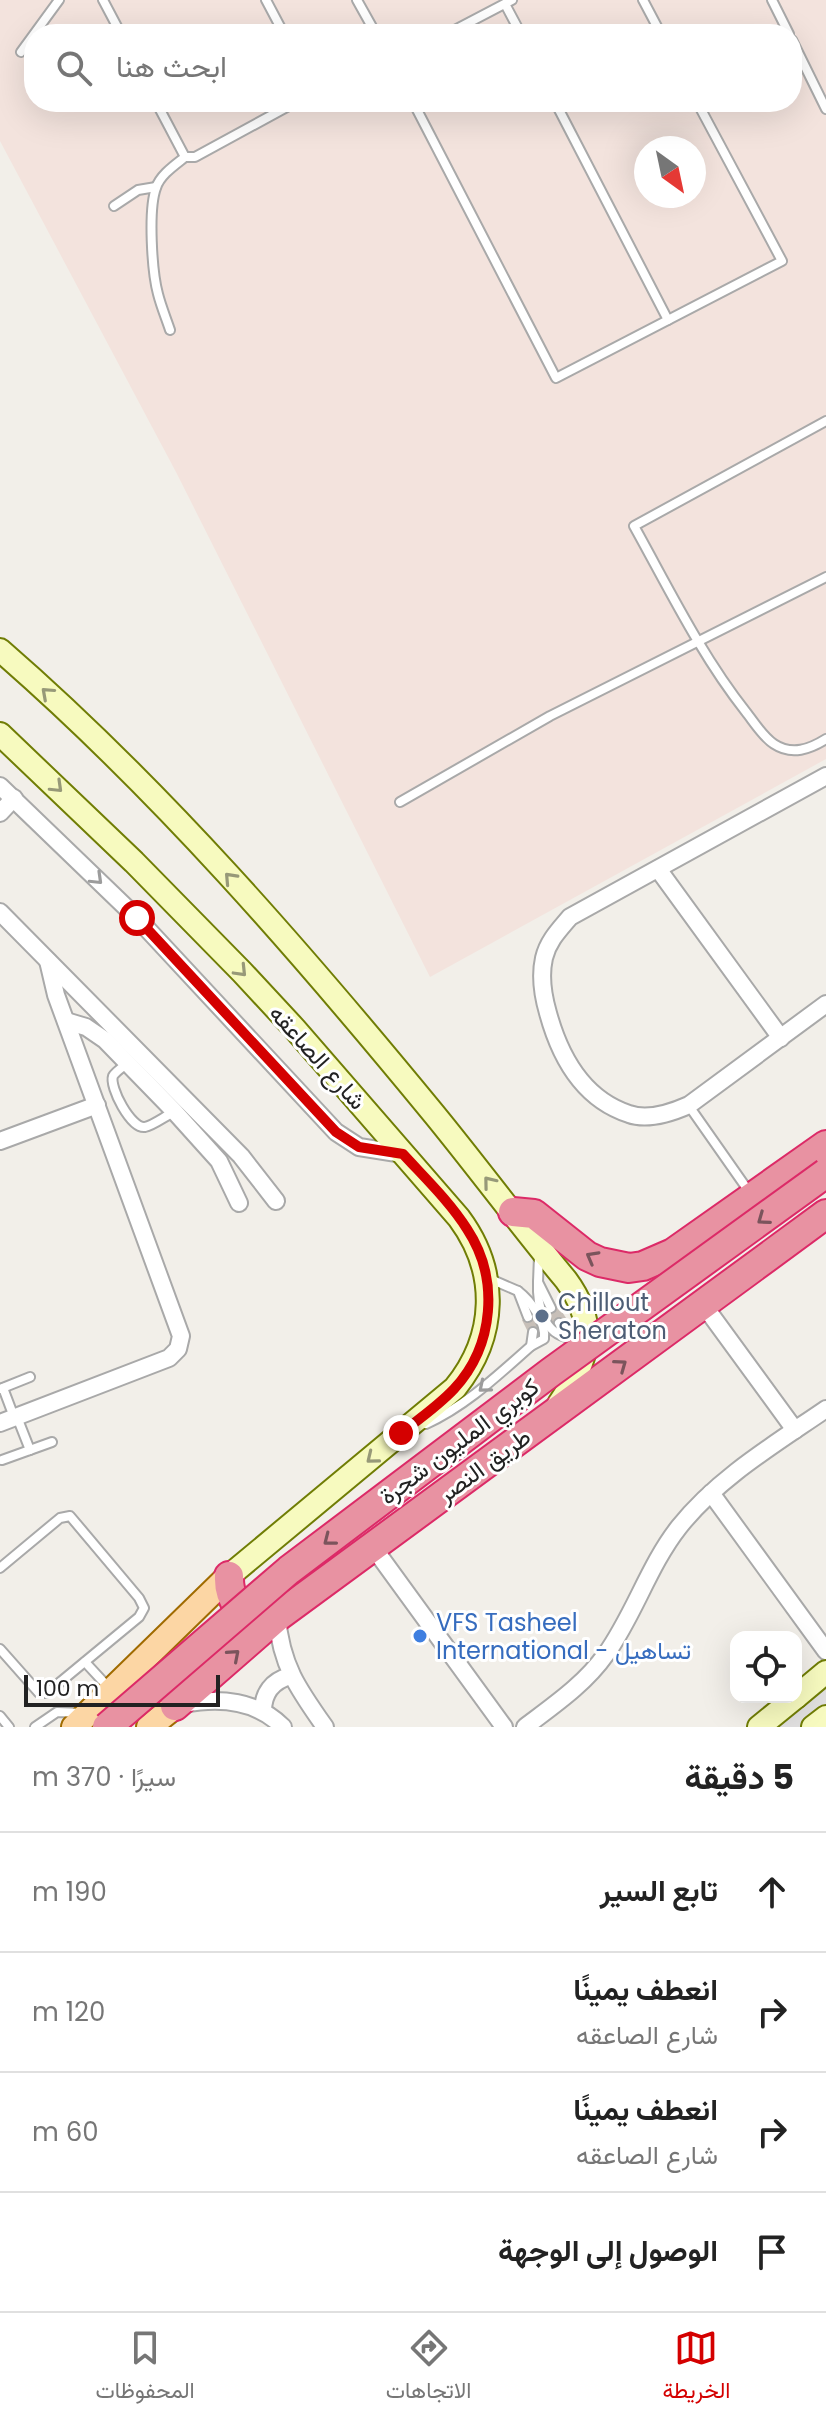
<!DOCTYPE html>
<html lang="ar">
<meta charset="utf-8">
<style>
body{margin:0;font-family:Poppins,Vazirmatn,sans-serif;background:#f2f2f2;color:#222;direction:rtl}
.controls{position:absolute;right:24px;bottom:24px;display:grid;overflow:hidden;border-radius:16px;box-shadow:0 8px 32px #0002}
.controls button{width:72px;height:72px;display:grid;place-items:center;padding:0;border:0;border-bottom:2px solid #e0e0e0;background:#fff;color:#222;font:40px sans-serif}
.compass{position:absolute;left:634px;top:136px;width:72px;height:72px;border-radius:50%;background:#fff;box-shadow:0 8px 32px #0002;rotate:147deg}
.scale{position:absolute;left:24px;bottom:20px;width:196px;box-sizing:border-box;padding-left:8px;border:4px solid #222;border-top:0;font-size:22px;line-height:28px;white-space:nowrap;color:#222;-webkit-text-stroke:6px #fff;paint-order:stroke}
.stop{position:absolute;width:24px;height:24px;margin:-18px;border:6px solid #d40000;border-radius:50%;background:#fff}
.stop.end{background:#d40000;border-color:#fff;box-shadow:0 2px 8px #0008}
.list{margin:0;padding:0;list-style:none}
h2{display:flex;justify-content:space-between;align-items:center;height:104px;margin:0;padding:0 32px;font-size:34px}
h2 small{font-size:26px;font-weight:400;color:#767676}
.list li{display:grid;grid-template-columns:52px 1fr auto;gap:24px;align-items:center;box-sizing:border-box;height:120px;padding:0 32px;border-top:2px solid #e0e0e0}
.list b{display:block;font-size:30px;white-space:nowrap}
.list p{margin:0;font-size:26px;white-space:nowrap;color:#767676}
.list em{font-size:26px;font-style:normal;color:#767676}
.icon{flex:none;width:44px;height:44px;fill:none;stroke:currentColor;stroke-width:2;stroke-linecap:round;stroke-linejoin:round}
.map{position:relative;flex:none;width:826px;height:1727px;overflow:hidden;direction:ltr}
.search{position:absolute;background:#fff;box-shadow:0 8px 32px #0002;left:24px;right:24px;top:24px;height:88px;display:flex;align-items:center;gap:20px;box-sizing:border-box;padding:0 28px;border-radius:32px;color:#767676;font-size:30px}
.sheet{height:584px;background:#fff}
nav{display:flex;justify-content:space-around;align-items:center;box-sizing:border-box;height:112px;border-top:2px solid #e0e0e0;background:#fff;font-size:22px;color:#767676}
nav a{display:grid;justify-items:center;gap:4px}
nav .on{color:#d40000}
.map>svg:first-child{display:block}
</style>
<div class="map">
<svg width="826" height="1727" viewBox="0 0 826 1727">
<rect width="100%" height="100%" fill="#f2efe9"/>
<!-- residential -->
<path fill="#e0dfdf" d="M826,1680V1727H767Z"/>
<!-- military -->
<path fill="#f3e3dd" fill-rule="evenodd" d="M0,0H826V759L430,977L176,472L0,141ZM34,34H792V102H34ZM646,148H694V196H646Z"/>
<!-- building -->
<g fill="#c7bfb8">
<path d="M557,1304L566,1318L553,1326L545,1312Z"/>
<path d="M534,1314L541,1328L529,1334L522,1320Z"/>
</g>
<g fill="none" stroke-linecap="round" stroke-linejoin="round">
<!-- lane casing -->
<g stroke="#a9a9a9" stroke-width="12">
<g id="lane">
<path d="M103,0L121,34"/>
<path d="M266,0L284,34"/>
<path d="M357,0L376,34"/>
<path d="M643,0L661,34"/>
<path d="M772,0L789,34"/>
<path d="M505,4L521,34"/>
<path d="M447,34L512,0"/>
<path d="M792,40L826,109"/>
<path d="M21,52L59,0"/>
<path d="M156,102L185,157H195L296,102"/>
<path d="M413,102L556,378L782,261L697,102"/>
<path d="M555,102L668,320"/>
<path d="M114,206L138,190L156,187"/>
<path d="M170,330C166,318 161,306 158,294C152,272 148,210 156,188C160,175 175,165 185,157"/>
<path d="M826,421L634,526C669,589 701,655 746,712C754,722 763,737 774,744C792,756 810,749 826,739"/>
<path d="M400,802L550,716L826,577"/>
<path d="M128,1063C123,1067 116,1071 113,1076C109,1087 131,1129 145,1127C154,1125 165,1116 174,1112"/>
<path d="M689,1106L750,1193"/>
<path d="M539,1256L538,1282L551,1308"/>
<path d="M488,1278L518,1291L528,1317"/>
<path d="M538,1282C537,1305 543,1334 570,1338"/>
<path d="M518,1291C531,1301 546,1322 544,1339L531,1346"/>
<path d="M559,1323L570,1338"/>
<path d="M3,1388L14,1417"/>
<path d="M0,1389L30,1377"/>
<path d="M17,1417L30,1450"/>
<path d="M426,1424C466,1406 498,1375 531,1346L533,1332"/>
<path d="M2,1460L52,1442"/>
<path d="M0,1568L60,1518L70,1516L139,1598L144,1608L139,1617L47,1693H39L0,1649"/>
<path d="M85,1662L109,1688"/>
<path d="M0,1716L9,1727"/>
<path d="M35,1727L57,1712L83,1713"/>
</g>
</g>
<!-- street casing -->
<g stroke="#a9a9a9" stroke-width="20">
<g id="street">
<path d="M826,776L570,917C559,930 548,941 544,958C540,976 543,996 548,1013C560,1057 583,1099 629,1114C648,1121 671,1113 689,1105L826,1004"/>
<path d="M0,786L137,918L336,1132L359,1147L403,1154"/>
<path d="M0,813L14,798"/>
<path d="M658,869L781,1038"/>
<path d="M0,912L241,1156L276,1201"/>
<path d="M66,1021L86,1027L105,1040L174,1111L219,1161L239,1203"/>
<path d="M0,1141L97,1105"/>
<path d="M703,1304L795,1430"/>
<path d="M0,1423L169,1358L178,1349L181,1336L56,995L48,961"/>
<path d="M711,1493L826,1651"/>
<path d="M373,1547L504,1727"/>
<path d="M277,1617C281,1665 298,1689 325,1727"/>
<path d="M184,1704C220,1697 257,1701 283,1727"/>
<path d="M263,1711C263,1693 272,1681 290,1676"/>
<path d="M525,1727C554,1705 585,1684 606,1654C634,1615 649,1565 679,1527C718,1478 775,1444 826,1409"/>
</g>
</g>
<!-- secondary casing -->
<g stroke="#707d05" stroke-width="26">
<g id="secondary">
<path d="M0,650C160,789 300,951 434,1114C479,1169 521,1226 566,1280C600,1326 588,1361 559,1404"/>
<path d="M0,734L134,862L242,972L294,1028L459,1218C499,1272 497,1336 455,1388L229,1576"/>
<path d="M796,1697L826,1672"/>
<path d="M759,1727L796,1697"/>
<path d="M813,1727L826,1717"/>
</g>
</g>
<!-- primary casing -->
<g stroke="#a06b00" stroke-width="28">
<g id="primary">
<path d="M74,1727L229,1576"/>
<path d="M149,1727L175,1706"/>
</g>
</g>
<!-- highway casing -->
<g stroke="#dc2a67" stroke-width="32">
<g id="highway">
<path d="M513,1212L534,1214L587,1256L600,1262L629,1268L643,1266L673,1253L826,1145"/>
<path d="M229,1576C228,1600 241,1615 265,1619"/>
<path d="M175,1706L277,1617L826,1214"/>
</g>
</g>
<!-- lane -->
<use href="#lane" stroke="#fff" stroke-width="8"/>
<!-- street -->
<use href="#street" stroke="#fff" stroke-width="16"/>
<!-- secondary -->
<use href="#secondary" stroke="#f7fabf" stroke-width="22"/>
<!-- primary -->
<use href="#primary" stroke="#fcd6a4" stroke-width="24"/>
<!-- highway -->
<use href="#highway" stroke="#e892a2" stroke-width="28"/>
<!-- highway-bridge casing -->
<g stroke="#dc2a67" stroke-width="32" stroke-linecap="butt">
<path id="highway-bridge" d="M107,1727L289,1570L551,1372L826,1173"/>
</g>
<!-- highway-bridge -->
<use href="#highway-bridge" stroke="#e892a2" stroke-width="28"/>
</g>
<!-- one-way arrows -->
<defs><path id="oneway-chevron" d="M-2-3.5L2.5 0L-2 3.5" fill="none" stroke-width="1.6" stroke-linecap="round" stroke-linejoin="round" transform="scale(2)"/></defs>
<g stroke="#979978">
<use href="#oneway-chevron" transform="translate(47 693) rotate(-138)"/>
<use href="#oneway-chevron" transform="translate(57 787) rotate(44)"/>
<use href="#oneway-chevron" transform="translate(230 878) rotate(-133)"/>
<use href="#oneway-chevron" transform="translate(241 971) rotate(46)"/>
<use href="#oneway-chevron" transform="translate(489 1182) rotate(-129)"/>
<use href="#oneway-chevron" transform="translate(372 1458) rotate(141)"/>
</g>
<g stroke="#9c9c9c">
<use href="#oneway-chevron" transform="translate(97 879) rotate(44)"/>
<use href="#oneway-chevron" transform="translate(484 1387) rotate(140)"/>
</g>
<g stroke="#7b545c">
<use href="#oneway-chevron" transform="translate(763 1219) rotate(144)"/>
<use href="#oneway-chevron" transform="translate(592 1257) rotate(-151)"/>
<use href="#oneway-chevron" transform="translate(621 1365) rotate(-36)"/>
<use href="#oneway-chevron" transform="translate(329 1540) rotate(142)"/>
<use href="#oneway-chevron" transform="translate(234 1655) rotate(-41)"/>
</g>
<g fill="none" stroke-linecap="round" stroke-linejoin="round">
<!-- route -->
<path stroke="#d40000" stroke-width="10" d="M137,918L336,1132L359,1147L403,1154C425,1178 450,1202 467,1229C500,1279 494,1346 454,1389C438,1406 419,1419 401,1433"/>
</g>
<!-- markers -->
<circle fill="#5c6f8a" stroke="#fff" stroke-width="3" cx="542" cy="1316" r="8"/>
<circle fill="#3f7fe0" stroke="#fff" stroke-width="3" cx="420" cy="1636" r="8"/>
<g text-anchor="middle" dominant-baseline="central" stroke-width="6" stroke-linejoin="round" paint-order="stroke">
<!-- street labels -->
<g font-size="24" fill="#222" stroke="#fff">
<text transform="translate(318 1057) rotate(48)">شارع الصاعقه</text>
<text transform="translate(459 1441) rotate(-37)">كوبري المليون شجرة</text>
<text transform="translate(484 1465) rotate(-36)">طريق النصر</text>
</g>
<!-- service labels -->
<g font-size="24" fill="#4e5e75" stroke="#fff" text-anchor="start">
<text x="558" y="1302">Chillout<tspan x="558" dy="28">Sheraton</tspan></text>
</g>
<!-- shop labels -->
<g font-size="24" fill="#366cbe" stroke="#fff" text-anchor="start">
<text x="436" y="1622">VFS Tasheel<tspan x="436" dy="28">International - تساهيل</tspan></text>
</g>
</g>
</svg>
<div class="controls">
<button><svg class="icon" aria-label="locate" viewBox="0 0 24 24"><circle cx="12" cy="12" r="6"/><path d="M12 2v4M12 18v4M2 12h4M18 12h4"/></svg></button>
</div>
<svg class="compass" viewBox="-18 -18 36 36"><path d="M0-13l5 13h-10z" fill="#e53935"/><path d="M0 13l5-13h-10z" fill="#767676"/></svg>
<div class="scale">100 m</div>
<div class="stop" style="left:137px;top:918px"></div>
<div class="stop end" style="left:401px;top:1433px"></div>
<div class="search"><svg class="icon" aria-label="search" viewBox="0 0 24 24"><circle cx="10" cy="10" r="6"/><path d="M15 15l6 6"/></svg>ابحث هنا</div>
</div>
<section class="sheet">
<h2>5 دقيقة<small>سيرًا · 370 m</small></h2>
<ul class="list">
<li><svg class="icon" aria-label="ahead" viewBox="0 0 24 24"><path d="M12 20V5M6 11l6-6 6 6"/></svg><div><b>تابع السير</b></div><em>190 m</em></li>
<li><svg class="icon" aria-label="right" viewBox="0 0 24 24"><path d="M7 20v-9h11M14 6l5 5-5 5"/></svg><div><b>انعطف يمينًا</b><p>شارع الصاعقه</p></div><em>120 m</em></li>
<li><svg class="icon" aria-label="right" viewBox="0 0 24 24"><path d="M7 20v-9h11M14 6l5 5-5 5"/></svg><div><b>انعطف يمينًا</b><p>شارع الصاعقه</p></div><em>60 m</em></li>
<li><svg class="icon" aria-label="arrive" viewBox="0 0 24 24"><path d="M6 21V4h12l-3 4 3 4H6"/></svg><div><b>الوصول إلى الوجهة</b></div></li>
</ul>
</section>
<nav>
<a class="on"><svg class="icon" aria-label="map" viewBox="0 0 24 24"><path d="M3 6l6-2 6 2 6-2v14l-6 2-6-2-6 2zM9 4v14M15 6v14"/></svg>الخريطة</a>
<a><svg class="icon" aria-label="directions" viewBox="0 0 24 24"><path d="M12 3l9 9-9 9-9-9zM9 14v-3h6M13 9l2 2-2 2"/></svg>الاتجاهات</a>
<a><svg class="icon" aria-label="saved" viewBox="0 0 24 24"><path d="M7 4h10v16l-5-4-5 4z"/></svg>المحفوظات</a>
</nav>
